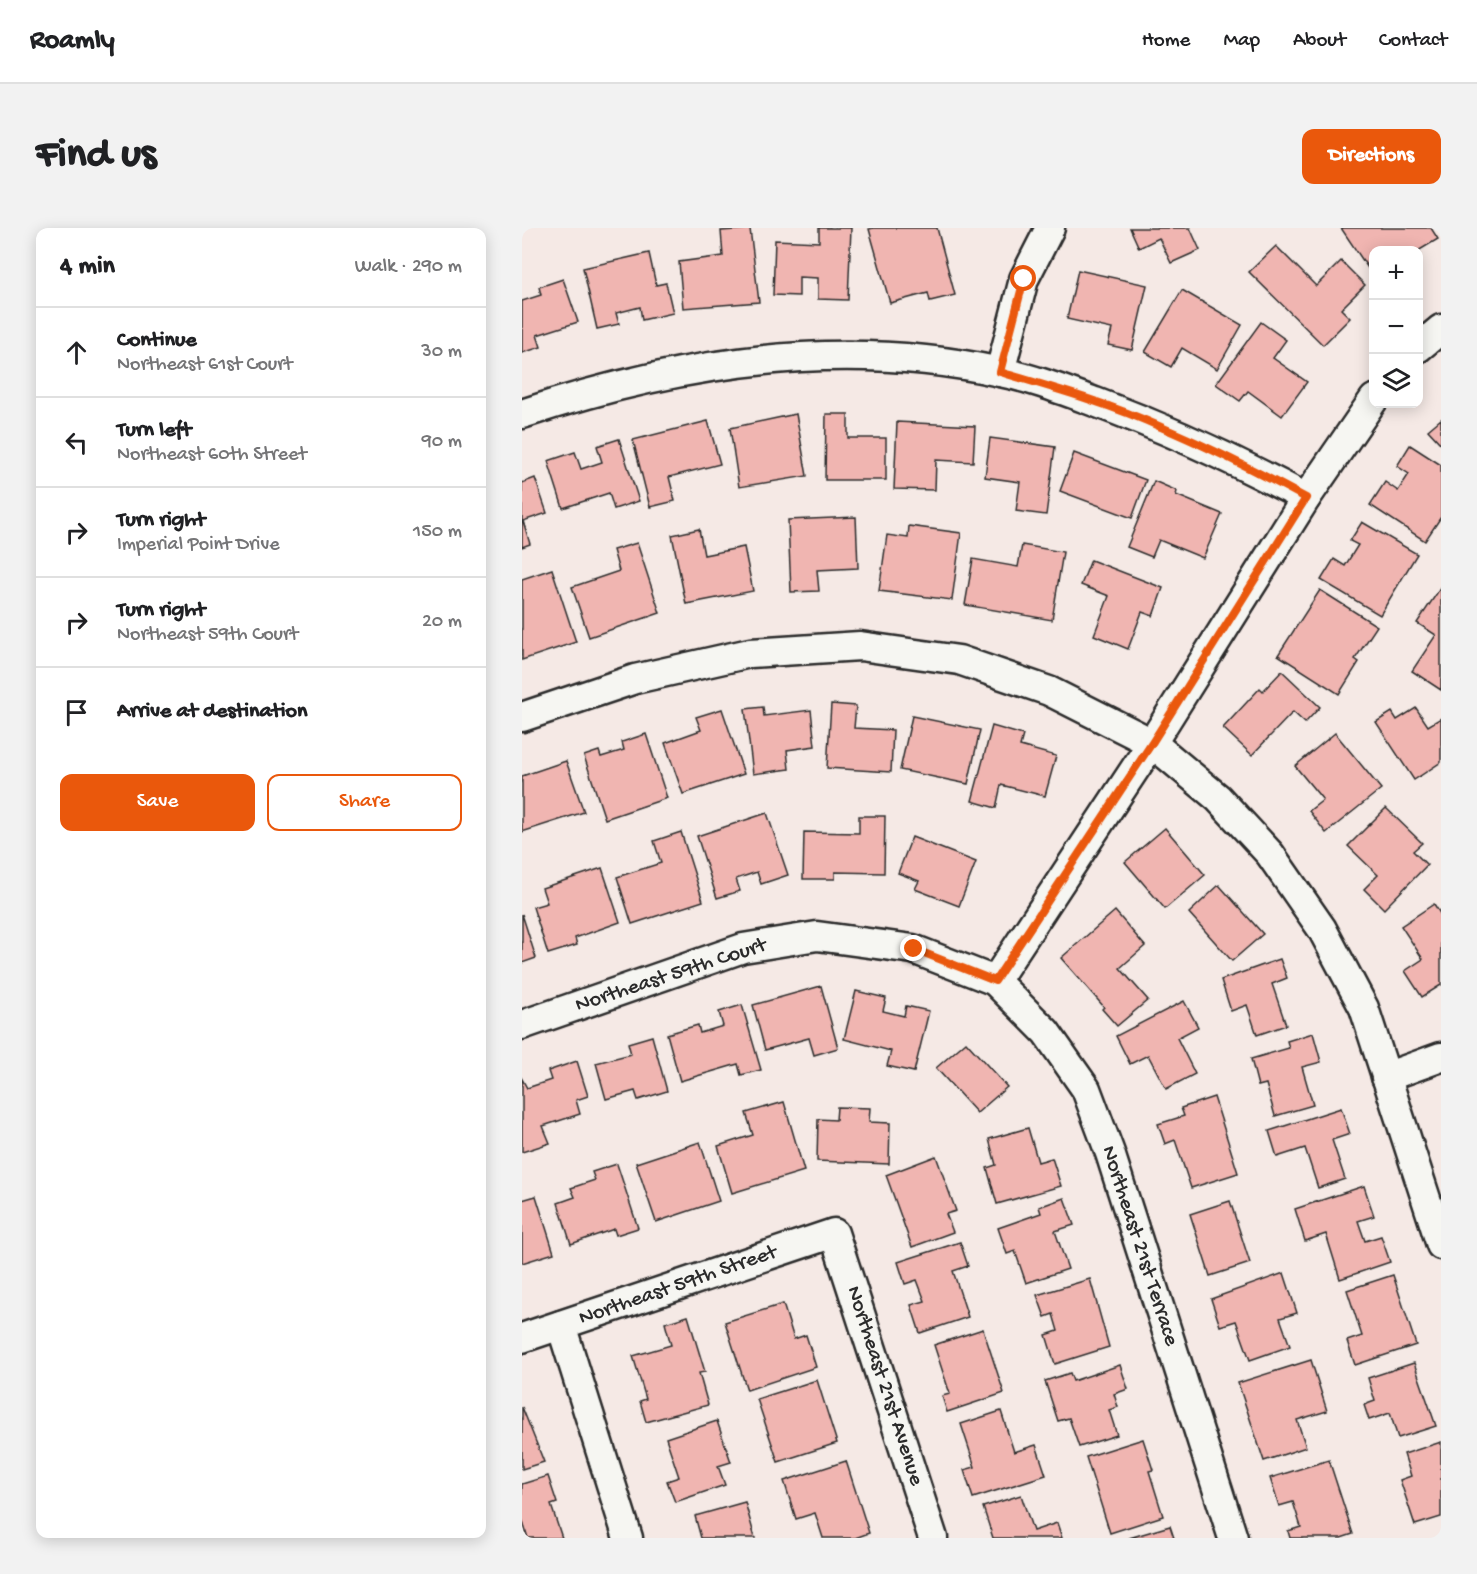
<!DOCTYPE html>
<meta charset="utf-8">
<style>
body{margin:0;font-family:"Gochi Hand",sans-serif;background:#f2f2f2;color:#202124}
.controls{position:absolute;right:18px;top:18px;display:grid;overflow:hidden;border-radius:12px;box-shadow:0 3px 15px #0003}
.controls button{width:54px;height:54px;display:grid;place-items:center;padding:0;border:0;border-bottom:2px solid #e0e0e0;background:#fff;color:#202124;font:30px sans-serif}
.stop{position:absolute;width:18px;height:18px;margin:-14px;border:4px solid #ea580c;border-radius:50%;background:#fff}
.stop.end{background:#ea580c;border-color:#fff;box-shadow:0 2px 6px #0008}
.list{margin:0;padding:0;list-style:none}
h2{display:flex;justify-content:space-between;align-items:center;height:78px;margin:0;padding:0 24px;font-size:26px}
h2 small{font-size:20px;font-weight:400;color:#757577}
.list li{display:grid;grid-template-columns:39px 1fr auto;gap:18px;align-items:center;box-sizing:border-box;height:90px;padding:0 24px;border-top:2px solid #e0e0e0}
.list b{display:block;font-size:22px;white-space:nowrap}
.list p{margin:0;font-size:20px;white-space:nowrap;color:#757577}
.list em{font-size:20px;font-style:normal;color:#757577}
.actions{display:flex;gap:12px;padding:18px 24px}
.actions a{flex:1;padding:14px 0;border:2px solid #ea580c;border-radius:12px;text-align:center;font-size:21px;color:#ea580c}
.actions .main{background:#ea580c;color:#fff}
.icon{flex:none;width:33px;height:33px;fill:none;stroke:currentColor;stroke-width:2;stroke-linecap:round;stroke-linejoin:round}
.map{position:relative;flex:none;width:919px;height:1310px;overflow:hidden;border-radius:12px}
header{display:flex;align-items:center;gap:36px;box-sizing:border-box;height:84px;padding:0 30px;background:#fff;border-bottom:2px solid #e0e0e0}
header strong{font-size:28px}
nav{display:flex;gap:33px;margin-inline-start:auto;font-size:21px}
.intro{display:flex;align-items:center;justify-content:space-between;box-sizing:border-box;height:144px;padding:0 36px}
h1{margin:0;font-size:42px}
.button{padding:15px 27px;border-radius:12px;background:#ea580c;color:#fff;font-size:21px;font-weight:700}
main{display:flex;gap:36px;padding:0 36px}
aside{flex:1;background:#fff;border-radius:12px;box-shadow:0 3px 15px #0003}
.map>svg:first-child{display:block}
</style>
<header>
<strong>Roamly</strong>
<nav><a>Home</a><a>Map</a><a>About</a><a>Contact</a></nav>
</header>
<div class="intro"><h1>Find us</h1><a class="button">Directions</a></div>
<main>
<aside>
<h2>4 min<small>Walk · 290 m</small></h2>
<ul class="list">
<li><svg class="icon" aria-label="ahead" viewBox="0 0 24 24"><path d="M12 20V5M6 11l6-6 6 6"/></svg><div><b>Continue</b><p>Northeast 61st Court</p></div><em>30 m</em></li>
<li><svg class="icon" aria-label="left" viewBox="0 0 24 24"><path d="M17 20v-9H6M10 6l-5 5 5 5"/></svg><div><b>Turn left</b><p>Northeast 60th Street</p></div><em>90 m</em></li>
<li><svg class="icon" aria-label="right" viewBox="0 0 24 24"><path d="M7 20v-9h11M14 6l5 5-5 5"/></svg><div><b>Turn right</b><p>Imperial Point Drive</p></div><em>150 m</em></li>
<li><svg class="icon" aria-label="right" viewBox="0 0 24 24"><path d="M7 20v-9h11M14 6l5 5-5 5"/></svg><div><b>Turn right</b><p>Northeast 59th Court</p></div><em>20 m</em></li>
<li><svg class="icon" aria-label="arrive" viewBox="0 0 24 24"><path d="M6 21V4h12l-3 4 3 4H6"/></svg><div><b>Arrive at destination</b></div></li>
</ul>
<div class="actions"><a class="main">Save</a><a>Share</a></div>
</aside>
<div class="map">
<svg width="919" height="1310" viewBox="0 0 919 1310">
<rect width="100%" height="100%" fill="#f5e9e5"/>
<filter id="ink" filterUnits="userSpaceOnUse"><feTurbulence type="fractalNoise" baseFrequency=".0167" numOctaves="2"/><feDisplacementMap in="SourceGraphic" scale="12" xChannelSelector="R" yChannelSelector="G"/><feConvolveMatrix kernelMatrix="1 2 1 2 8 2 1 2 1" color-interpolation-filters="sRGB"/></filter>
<g filter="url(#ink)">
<!-- building -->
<g fill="#f0b5b1" stroke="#2b2b2b" stroke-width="1.5">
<path d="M297,0H329L326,72L296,71V50L277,49V68L251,67L253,12L297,14Z"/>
<path d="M352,0H415L433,67L408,73L406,65L368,75L347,1Z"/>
<path d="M608,0H668L678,22L649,35L637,10L617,20Z"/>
<path d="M819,0H909L916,11L896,23L852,22V49Z"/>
<path d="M228,1L237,74L161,80L157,34L201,28L199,3Z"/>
<path d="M754,18L794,58L819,33L843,57L819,81L828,90L801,117L727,44Z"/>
<path d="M127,25L134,57L144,55L151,85L120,92L118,79L94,85L97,96L75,101L61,40Z"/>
<path d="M556,42L625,57L610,122L586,117L590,101L545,91Z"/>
<path d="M41,51L56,94L15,107L19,119L0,125V73L19,67L17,59Z"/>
<path d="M660,62L720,97L695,141L660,120L649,139L623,124Z"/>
<path d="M739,94L764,112L751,130L785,154L760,188L726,163L718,173L694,156Z"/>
<path d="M274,186L285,248L217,259L208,200Z"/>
<path d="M304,186H326V210H364V252H303Z"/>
<path d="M919,191V216L906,202Z"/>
<path d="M186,193L198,236L147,249L153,273L128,279L111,212Z"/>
<path d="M375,194L453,198L451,234L414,232L413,262L372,261Z"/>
<path d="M468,210L533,219L524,287L494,283L498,254L463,249Z"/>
<path d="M97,211L117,273L92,281L87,265L41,280L26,233L53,224L59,241L80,234L75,218Z"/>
<path d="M888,217L919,237V289L903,313L848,277L863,254L876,263L887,246L875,238Z"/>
<path d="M552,225L624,252L610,290L538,263Z"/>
<path d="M13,250L25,285L1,293L8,316L0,319V255Z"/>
<path d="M632,253L655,263L654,267L700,286L681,330L637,312L630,329L605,319Z"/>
<path d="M334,289L336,340L295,342L297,363L269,364L266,292Z"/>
<path d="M840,294L895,326L858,387L799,352L812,331L823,338L836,317L828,313Z"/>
<path d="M387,298L439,305L430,372L357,363L365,307L386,310Z"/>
<path d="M177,301L182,327L222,319L231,363L164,376L150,307Z"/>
<path d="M115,315L138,385L67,409L50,359L97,343L91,322Z"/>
<path d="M500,317L541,324L530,392L443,377L451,331L496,339Z"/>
<path d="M569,332L641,360L631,388L620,384L606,421L572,407L587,368L559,357Z"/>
<path d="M30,341L54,414L0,432V351Z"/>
<path d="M919,359V462L890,443L914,407L895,395Z"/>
<path d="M798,362L855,398L833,431L837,434L817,466L756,427Z"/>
<path d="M760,443L798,479L783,495L771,484L730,527L701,500L738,460L741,463Z"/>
<path d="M309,476L334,478L332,500L371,502L369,544L305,540Z"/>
<path d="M241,479L242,488L289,482L293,518L265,522L267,541L231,546L223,481Z"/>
<path d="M894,480L906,498L919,490V534L892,552L854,494L870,484L875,492Z"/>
<path d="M200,481L222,546L161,566L143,515L179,502L174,489Z"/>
<path d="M390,488L458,502L446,556L378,542Z"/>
<path d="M470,498L501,507L498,518L534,528L523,568L479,557L474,580L450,573Z"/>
<path d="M813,505L859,561L804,605L787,583L801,572L773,538Z"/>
<path d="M124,506L145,570L83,591L62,528L77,523L79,529L102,522L100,514Z"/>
<path d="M44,533L62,584L0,604V548Z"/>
<path d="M864,580L900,615L891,623L905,637L862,681L842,661L856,647L826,618Z"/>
<path d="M245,585L266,647L239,656L235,644L214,651L218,663L195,670L175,608Z"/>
<path d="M337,588H363L362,645L313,644V651H281L282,604L337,605Z"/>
<path d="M643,600L683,647L643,681L603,634Z"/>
<path d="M159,604L181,673L110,696L95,649L139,635L132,613Z"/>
<path d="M390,609L454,634L437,678L393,661L397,653L376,645Z"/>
<path d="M80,640L98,694L53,710L55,717L26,726L11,679L25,675L20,660Z"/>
<path d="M697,657L741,706L710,733L667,685Z"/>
<path d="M912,676L919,687V757L900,769L883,743L901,731L879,698Z"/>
<path d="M593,683L623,718L598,740L626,772L595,798L580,781L582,779L539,730Z"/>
<path d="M0,686L14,730L0,735Z"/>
<path d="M758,731L765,750L750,756L764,797L735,807L725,777L709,783L699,752Z"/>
<path d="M299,758L316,820L292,827L287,810L243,822L231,777Z"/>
<path d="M334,763L364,770L361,783L382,788L384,778L407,783L392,844L365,838L369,823L322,811Z"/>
<path d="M662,773L676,799L655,810L673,846L644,861L626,827L608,836L594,808Z"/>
<path d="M220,777L239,842L219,847L216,836L158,853L145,806L176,797L178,805L201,798L197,784Z"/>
<path d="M791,805L799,834L780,839L791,877L753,888L744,856L736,858L729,831L767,820L765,813Z"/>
<path d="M130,808L145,863L116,872L113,863L84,871L74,835L109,826L106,815Z"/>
<path d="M444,814L485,859L455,885L414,840Z"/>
<path d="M55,833L66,868L54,872L58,886L21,898L28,915L0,924V851L5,860L29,852L26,843Z"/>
<path d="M692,869L716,945L669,960L653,912L643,916L636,896L662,888L659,880Z"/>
<path d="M262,874L282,943L210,965L196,918L231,907L224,885Z"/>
<path d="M315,879L348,880L347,894L368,895L367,936L295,933L296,891L314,892Z"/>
<path d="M819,880L828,906L810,912L823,951L796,960L783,920L755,929L747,903Z"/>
<path d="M506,900L516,934L530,930L539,958L475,976L465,940L474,937L467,911Z"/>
<path d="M178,914L197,973L134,994L114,935Z"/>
<path d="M414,928L434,983L424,986L431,1004L390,1019L364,947Z"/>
<path d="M95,936L116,1000L94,1007L92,1001L49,1016L36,975L53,969L49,960L73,952L70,944Z"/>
<path d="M842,958L852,988L836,993L843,1013L859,1008L868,1034L818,1051L804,1006L783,1013L773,981Z"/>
<path d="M14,968L32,1025L0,1035V972Z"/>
<path d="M542,970L552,997L533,1003L546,1041L504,1055L493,1023L485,1026L476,1000L519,985L517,979Z"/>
<path d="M708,973L728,1035L688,1048L668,986Z"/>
<path d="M438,1014L446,1038L431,1043L446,1089L398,1105L389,1077L403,1073L395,1052L383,1056L376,1034Z"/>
<path d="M762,1045L775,1085L758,1090L768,1118L728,1132L714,1093L698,1098L689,1071Z"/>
<path d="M871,1047L894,1117L833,1137L825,1113L840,1108L825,1062Z"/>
<path d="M568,1051L587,1119L533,1136L524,1107L536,1103L531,1086L523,1089L515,1067Z"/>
<path d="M261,1076L272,1111L284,1107L294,1139L225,1162L203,1094Z"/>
<path d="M166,1088L183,1144L177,1145L186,1177L124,1194L118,1173L124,1171L111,1128L149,1117L143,1095Z"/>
<path d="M461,1101L482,1165L425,1184L420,1168L428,1166L412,1117Z"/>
<path d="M789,1132L805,1183L775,1192L784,1219L742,1233L716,1155Z"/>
<path d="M892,1135L914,1198L876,1210L868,1185L847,1192L842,1177L853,1173L846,1150Z"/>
<path d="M598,1137L606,1161L592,1166L596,1179L587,1182L595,1207L557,1219L547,1190L536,1193L523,1153L548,1145L551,1153Z"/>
<path d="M295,1152L315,1215L256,1234L235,1171Z"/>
<path d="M0,1179L22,1234L0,1241Z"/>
<path d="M479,1183L492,1224L514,1217L524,1247L451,1270L442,1242L453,1239L439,1196Z"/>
<path d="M195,1193L209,1234L196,1238L203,1257L153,1274L145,1253L157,1249L144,1210Z"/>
<path d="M621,1211L631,1242L627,1243L641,1288L588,1305L564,1229Z"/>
<path d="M919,1214V1289L893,1297L878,1252L889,1248L882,1226Z"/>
<path d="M807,1232L831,1306L819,1310H768L766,1303L779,1299L771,1274L757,1278L748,1250Z"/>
<path d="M324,1233L347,1305L333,1310H301L293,1285L274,1291L262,1253Z"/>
<path d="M26,1248L35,1275L29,1277L40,1310H6L0,1291V1256Z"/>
<path d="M499,1267L511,1303L535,1295L540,1310H471L461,1279Z"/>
<path d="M223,1274L233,1310H179L173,1288Z"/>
<path d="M648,1298L652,1310H607Z"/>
</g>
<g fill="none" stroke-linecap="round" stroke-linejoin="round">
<!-- minor casing -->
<g stroke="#2b2b2b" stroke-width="33">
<g id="minor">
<path d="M896,120L919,101"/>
<path d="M478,144L502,51L528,0"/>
<path d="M0,186C152,135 319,109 478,144C510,150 543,163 573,174C646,201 715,233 784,270"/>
<path d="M0,489L113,451L228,425L338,418L437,432L527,463L630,515L696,570L748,626L800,701L842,780L919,1017"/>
<path d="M473,753L630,515L784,270L852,171"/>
<path d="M0,797L221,720L295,708L391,721L473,753L524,804L564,861L588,925L711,1310"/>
<path d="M864,849L919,829"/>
<path d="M39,1097L106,1310"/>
<path d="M0,1110L312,1005L411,1310"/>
</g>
</g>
<!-- minor -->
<use href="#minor" stroke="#f6f6f2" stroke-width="28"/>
</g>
</g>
<g fill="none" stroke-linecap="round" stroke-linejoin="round" filter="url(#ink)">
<!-- route -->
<path stroke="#ea580c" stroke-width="8" d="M392,721L473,753L630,515L784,270C736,244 689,220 639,199C588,176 532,160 478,144L502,51"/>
</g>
<g text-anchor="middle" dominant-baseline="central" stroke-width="6" stroke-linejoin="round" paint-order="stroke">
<!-- street labels -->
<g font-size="22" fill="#2b2b2b" stroke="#f6f6f2">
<text transform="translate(149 748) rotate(-18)">Northeast 59th Court</text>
<text transform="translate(617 1018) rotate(72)">Northeast 21st Terrace</text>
<text transform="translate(156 1058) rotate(-19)">Northeast 59th Street</text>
<text transform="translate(362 1158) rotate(72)">Northeast 21st Avenue</text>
</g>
</g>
</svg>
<div class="controls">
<button>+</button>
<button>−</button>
<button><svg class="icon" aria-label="layers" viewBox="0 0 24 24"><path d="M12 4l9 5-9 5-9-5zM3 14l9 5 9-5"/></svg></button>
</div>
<div class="stop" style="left:502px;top:51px"></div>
<div class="stop end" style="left:392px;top:721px"></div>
</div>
</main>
